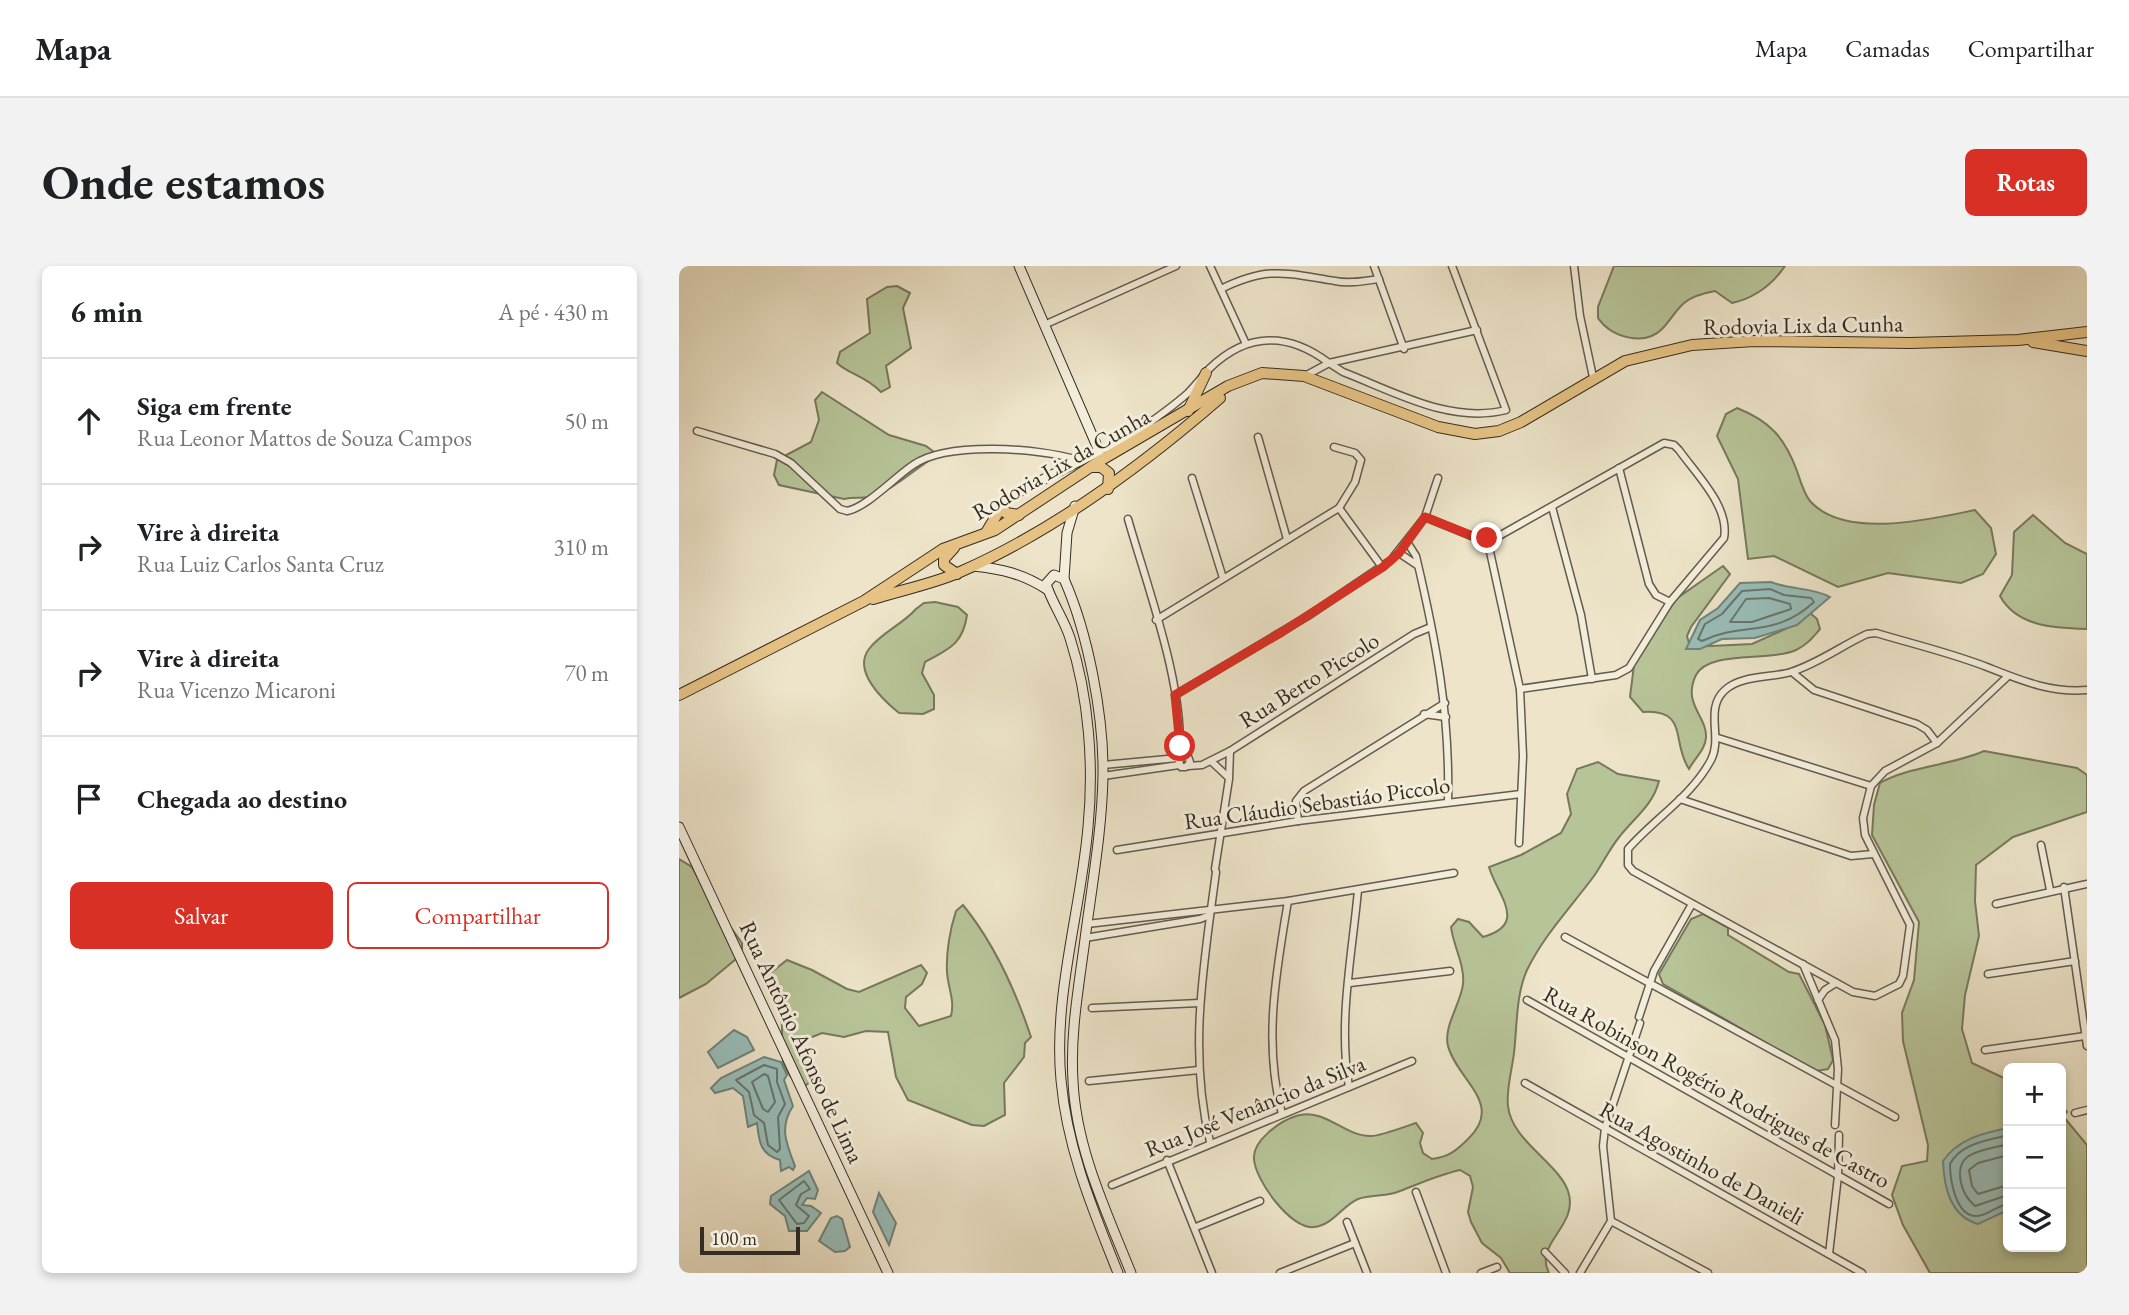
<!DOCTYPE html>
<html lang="pt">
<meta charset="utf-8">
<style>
body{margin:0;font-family:"EB Garamond",serif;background:#f2f2f2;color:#202124}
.controls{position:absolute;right:21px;bottom:21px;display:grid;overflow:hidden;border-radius:10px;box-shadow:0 4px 10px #0003}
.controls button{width:63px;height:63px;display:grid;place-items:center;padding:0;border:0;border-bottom:2px solid #e0e0e0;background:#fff;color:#202124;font:35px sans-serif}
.scale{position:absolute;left:21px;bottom:18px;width:100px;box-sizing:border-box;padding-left:7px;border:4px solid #362d22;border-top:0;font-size:19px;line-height:24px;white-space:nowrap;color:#362d22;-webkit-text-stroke:5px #f3eddc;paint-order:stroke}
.stop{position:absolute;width:21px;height:21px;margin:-16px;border:5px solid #d93025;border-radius:50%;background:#fff}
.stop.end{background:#d93025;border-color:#fff;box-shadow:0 2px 7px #0008}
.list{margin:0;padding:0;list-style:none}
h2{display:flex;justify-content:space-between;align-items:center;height:91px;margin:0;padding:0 28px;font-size:30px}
h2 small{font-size:23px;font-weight:400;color:#757577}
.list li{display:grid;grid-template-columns:46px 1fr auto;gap:21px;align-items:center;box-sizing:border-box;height:126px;padding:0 28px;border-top:2px solid #e0e0e0}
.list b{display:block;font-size:26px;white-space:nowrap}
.list p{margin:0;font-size:23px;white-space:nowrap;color:#757577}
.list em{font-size:23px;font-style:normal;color:#757577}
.actions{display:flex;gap:14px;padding:21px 28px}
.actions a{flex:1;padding:16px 0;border:2px solid #d93025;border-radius:10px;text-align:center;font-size:24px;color:#d93025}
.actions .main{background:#d93025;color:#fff}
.icon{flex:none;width:38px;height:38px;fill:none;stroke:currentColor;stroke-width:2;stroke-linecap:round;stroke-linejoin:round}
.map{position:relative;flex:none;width:1408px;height:1007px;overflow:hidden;border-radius:10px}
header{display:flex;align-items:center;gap:42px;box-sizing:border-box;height:98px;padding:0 35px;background:#fff;border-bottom:2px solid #e0e0e0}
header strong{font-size:33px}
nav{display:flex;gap:38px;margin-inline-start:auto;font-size:24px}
.intro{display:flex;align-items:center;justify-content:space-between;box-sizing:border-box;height:168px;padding:0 42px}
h1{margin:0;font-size:49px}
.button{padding:18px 32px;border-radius:10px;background:#d93025;color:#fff;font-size:24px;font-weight:700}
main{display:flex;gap:42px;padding:0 42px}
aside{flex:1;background:#fff;border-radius:10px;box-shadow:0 4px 10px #0003}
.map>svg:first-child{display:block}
</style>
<header>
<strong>Mapa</strong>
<nav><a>Mapa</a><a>Camadas</a><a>Compartilhar</a></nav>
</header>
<div class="intro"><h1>Onde estamos</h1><a class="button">Rotas</a></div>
<main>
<aside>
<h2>6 min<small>A pé · 430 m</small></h2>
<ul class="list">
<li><svg class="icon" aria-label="ahead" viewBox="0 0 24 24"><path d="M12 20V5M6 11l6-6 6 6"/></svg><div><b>Siga em frente</b><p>Rua Leonor Mattos de Souza Campos</p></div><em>50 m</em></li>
<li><svg class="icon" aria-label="right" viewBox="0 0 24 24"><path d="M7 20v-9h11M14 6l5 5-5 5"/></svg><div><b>Vire à direita</b><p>Rua Luiz Carlos Santa Cruz</p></div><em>310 m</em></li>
<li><svg class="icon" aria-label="right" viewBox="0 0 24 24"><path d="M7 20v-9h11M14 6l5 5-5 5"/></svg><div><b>Vire à direita</b><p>Rua Vicenzo Micaroni</p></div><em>70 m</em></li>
<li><svg class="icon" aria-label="arrive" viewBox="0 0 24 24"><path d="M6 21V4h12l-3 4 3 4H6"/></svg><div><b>Chegada ao destino</b></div></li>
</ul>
<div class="actions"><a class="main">Salvar</a><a>Compartilhar</a></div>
</aside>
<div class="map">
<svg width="1408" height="1007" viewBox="0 0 1408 1007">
<rect width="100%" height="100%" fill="#ede4c9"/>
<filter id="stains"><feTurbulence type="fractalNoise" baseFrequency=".00286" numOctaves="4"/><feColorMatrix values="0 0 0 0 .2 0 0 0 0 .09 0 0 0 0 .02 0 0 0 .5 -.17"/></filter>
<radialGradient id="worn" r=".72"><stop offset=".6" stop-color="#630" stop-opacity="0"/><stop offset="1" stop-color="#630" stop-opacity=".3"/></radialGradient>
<!-- green -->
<g fill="#b7c498" stroke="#76785d" stroke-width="2">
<path d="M935,0H1106C1093,19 1075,32 1053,37L1036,25C1025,27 1013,30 1005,37C996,45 991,55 983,63C965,81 932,71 919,52V41Z"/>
<path d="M218,20L231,27L224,42L232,82L207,100L211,121L202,126C185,109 171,109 158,97L161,86L191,67L188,33L208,21Z"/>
<path d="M143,126L210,169L247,180L259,189C237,201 221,219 198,229C186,234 177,230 165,233L100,219L95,209L98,194L132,176L140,154L136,134Z"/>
<path d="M1058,142C1091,155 1106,172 1118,205C1121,214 1125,228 1131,235C1165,274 1253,253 1296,244L1312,262L1317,288L1304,308L1282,317L1209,307L1159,321L1095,290L1069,293L1059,213L1038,170L1047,148Z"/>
<path d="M1354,249L1386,277L1408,288V363C1376,362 1338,361 1321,330L1333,309L1335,266Z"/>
<path d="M1044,300L1051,308L1012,361L1008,370L1011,381L1073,378L1113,360L1129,345L1138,353L1141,363C1134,371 1128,379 1117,384C1090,396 1030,384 1017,409C1003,438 1028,450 1027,471C1027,483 1015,493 1010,503C992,476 1010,443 964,446L951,431L955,399L997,333Z"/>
<path d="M256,336L279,341L288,349C284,378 270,383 246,396L243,407L255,429V443L244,448L220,447C204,434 173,405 190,383C202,367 224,358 237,343L245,337Z"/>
<path d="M1305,485L1398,502L1408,509V546L1334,571L1297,599L1296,635L1300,670L1286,729L1283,763L1293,797L1329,814V981H1382V838L1388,846L1384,850L1408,879V1007H1251L1224,959L1213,929L1223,900L1248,895L1249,879L1224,775L1223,747L1235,714L1240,656L1193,569L1195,539L1201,517C1231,500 1271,500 1305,485Z"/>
<path d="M919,496L939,508L980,515C974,539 956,551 941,570C931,582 924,597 915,610C892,641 865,669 848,704C837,728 838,761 835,787C833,804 827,824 829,840C832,874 880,898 889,925C901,960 854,977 870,1007H831L822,992L803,977L792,956L789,946L794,921L791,910L781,904C759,909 742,917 721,925C708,931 693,928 679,933C663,940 654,959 635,961C612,964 576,914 575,893C573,875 601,855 617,850C645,841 665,870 691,870C699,871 728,860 737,857L744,867L741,877L744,887L753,893C770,891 778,884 789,873C826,838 778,814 769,780C764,761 782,737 784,718C786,699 774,679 772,661L779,653L790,656L804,671C850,658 818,629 810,601L842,589L882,567L892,548L888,528L898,503Z"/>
<path d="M0,593L13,601L27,627L63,677V688L27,718L0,732Z"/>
<path d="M284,639C314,676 337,726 352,771L346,777L345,791L325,817L326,849L305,860L293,859L229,834L217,811L209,766L187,765L165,771L143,767L123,775L131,816L123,822C97,800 104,790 103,761C103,746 94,731 87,718L90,708L108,694L133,704L168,723L180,726L242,699L248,707L243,718L227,731L226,742L240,760L272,750C276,734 269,722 268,706C267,687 271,663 277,645Z"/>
<path d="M1024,648L1049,662V669L1110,706L1120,708L1146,759L1154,794L1149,803L1137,805L984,718L980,708L1012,653Z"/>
</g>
<!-- water -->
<g fill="#99beb9" stroke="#71847d" stroke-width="2">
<path d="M1092,316C1111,324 1133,321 1151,331L1118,359L1076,372L1043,373L1021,383H1007L1021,354L1039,342L1061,317Z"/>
<path d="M55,764L68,771L75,784L39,802L29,786Z"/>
<path d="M85,791L102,796L108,809L105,814L114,840C100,861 107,877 116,900L114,904L110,901L102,905L101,894C81,888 80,876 78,857L69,861L64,830L54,822L36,827L32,822L42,812Z"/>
<path d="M1329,862V944L1299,958C1271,950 1265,921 1264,895C1279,873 1304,867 1329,862Z"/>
<path d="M130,905L139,924L136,933L128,932L123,939L132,940L142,947L128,965H110L106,950L91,938L92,930Z"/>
<path d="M200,927L217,957L210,979L194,946Z"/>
<path d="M158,950L163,953L171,981L166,985L156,986L140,975L152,952Z"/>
</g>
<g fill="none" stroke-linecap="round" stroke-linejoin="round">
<!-- shore -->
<g stroke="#68766e" stroke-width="2">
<path d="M1091,323L1105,329L1132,332L1135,336C1095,373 1063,355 1023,375L1019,373L1026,358L1043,348L1063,325Z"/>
<path d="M1090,332L1111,338L1112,343L1073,356H1051L1067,333Z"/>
<path d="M85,799L98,803V816L106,838L99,851L101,883L98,886L89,879L85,857L75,849L70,826L57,814Z"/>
<path d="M85,808L89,810L96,836L89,846L84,843L73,816Z"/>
<path d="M1329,869C1308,875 1282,877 1271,898C1271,912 1276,951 1298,950C1308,950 1319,939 1329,938"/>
<path d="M1329,878C1304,885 1275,884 1282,917C1284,926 1289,934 1296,940L1329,929"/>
<path d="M1329,889L1299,897L1290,904L1293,920L1299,928L1329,919"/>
<path d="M125,915L131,923L122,928L117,939L130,950L125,957L118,958L100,934Z"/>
</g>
<!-- street casing -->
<g stroke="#645b4c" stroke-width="9">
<g id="street">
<path d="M531,0L567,78"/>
<path d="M695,0L725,83"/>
<path d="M895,0L901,50L914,111"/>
<path d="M542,23C589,0 605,7 656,15C670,18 685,15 700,13"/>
<path d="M365,59L497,0"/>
<path d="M626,110L650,97L664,106C716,126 771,158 827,144L773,0"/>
<path d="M18,165L96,188L112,197L161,243L168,245C187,242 217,210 234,199C268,175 360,182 399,194"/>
<path d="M579,171L608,273"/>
<path d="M420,185C433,182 442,176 453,169C472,156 492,142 509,127C516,120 523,111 530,103C568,66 609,66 650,97L798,64"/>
<path d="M940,202L970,318L977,329L991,336"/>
<path d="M513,212L544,312"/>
<path d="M873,241L902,349L913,413"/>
<path d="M660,242L703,301"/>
<path d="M746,251L795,271L820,270L985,177L995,179L1000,184C1017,208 1051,241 1045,272L991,336L950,402L937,409L841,423"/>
<path d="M449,253C468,320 507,424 500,491"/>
<path d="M808,272L841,423L844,490L840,577"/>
<path d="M728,276L737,290C757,375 771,447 769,535"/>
<path d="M720,287L738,299"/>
<path d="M477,354L660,242L676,216L682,194L676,187L655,181"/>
<path d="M1113,406L1135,424L1238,458L1248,464L1258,477"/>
<path d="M1328,411L1258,477L1206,505L1192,520L1184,552L1186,569L1231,659L1224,710L1220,718L1196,730L1174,726L954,605L949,599V583C975,553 1013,530 1032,494C1044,471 1025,443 1046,424C1062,409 1092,412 1112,406C1140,397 1162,380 1188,368L1197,367C1234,378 1272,387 1308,401C1341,414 1371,427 1408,424"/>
<path d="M496,429L629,350L712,294L746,251L759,212"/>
<path d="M745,448L767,451"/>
<path d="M1039,472L1192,520"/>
<path d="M503,474L511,496L507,501H502L499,492L508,491"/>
<path d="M532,495L549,511"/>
<path d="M424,499L499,492"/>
<path d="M509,500L523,499L551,485L735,368L752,361"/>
<path d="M424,510L500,499"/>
<path d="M1001,533L1172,590L1194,588"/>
<path d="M619,555L617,535L625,525L766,437"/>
<path d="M1362,579L1371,624"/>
<path d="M438,584L619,555L842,528"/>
<path d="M536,603L550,513L551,485"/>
<path d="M1385,621L1408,780"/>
<path d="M1317,638L1408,618"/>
<path d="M408,658L609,635L775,607"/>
<path d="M886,671L1216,851"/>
<path d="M406,672L521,653L531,649"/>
<path d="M1124,698L1156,774L1159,803L1156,859"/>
<path d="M1309,708L1396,695"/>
<path d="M671,717L771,705"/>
<path d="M848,734L1210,938"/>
<path d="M1139,734L1146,724L1157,717"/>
<path d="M413,742L520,737"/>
<path d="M960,751L975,705L1013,638"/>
<path d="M1306,784L1406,770"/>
<path d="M410,815L520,804"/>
<path d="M846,817L1183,1007"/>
<path d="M670,821C659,755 673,690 679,624"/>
<path d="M1396,847L1408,844"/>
<path d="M603,848C584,777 597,707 609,635"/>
<path d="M531,876C509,785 525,697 537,606"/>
<path d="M488,894L533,1007"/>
<path d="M433,919L733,795"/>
<path d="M737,926L767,1007"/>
<path d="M932,955L1029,1007"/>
<path d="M668,956L688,1007"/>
<path d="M517,961L581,935"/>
<path d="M866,986L886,1007"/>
<path d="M1150,988L1159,910L1160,869"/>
<path d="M601,1007L676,977"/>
<path d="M802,1007L818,1001"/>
<path d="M901,1007L932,955L924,880L926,862L961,757"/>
</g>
</g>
<!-- secondary casing -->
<g stroke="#362d22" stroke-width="11">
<g id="secondary">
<path d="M323,240L330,231L420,185L340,0"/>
<path d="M294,300C324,303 344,308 369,324"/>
<path d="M385,313L388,267L396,240"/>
<path d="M0,561L209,1007"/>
<path d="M439,1007C414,944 388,883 382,814C374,730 402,644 409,561C415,500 410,431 391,372C385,353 373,337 367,318L375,309L385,313C409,367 425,450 424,510C423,564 413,619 406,673C400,720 391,767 394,815C397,882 427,945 452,1007"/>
</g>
</g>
<!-- primary casing -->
<g stroke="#362d22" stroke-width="12">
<g id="primary">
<path d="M1354,76L1408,85"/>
<path d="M509,145L527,107"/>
<path d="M414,201H422L430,207L429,223"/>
<path d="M308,265L323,240L327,247L340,249"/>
<path d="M275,282L265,293V299L278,308"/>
<path d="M194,333C222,324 254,318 281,306C373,266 465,198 541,132"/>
<path d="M0,429L185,335L264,283L316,264L419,196L549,120L583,107L625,110L759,161L796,168L820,165L842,156L946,95L1013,79L1075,75L1231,77L1339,74L1408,66"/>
</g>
</g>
<!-- street -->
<use href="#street" stroke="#f3eddc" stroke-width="6"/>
<!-- secondary -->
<use href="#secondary" stroke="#f3eddc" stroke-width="9"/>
<!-- primary -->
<use href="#primary" stroke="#e6c284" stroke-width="10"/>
</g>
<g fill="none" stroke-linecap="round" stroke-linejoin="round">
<!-- route -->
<path stroke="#d93025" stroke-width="9" d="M501,480L496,429L603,366L704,301L720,287L746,251L796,271L808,272"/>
</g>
<g text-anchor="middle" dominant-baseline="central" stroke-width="6" stroke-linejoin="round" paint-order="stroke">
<!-- street labels -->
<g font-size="23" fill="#362d22" stroke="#f3eddc">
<text transform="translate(1124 59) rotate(-1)">Rodovia Lix da Cunha</text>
<text transform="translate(382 198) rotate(-30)">Rodovia Lix da Cunha</text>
<text transform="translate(630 414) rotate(-32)">Rua Berto Piccolo</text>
<text transform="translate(638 537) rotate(-8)">Rua Cláudio Sebastiáo Piccolo</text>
<text transform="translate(123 776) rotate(65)">Rua Antônio Afonso de Lima</text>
<text transform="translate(1038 821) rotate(29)">Rua Robinson Rogério Rodrigues de Castro</text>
<text transform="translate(576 840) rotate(-22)">Rua José Venâncio da Silva</text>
<text transform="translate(1023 897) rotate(29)">Rua Agostinho de Danieli</text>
</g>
</g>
<rect width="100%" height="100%" filter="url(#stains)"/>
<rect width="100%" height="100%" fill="url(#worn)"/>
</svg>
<div class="controls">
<button>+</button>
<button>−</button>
<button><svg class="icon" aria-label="layers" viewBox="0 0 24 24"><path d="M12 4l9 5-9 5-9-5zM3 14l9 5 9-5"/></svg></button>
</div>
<div class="scale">100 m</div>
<div class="stop" style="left:501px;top:480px"></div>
<div class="stop end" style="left:808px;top:272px"></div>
</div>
</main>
